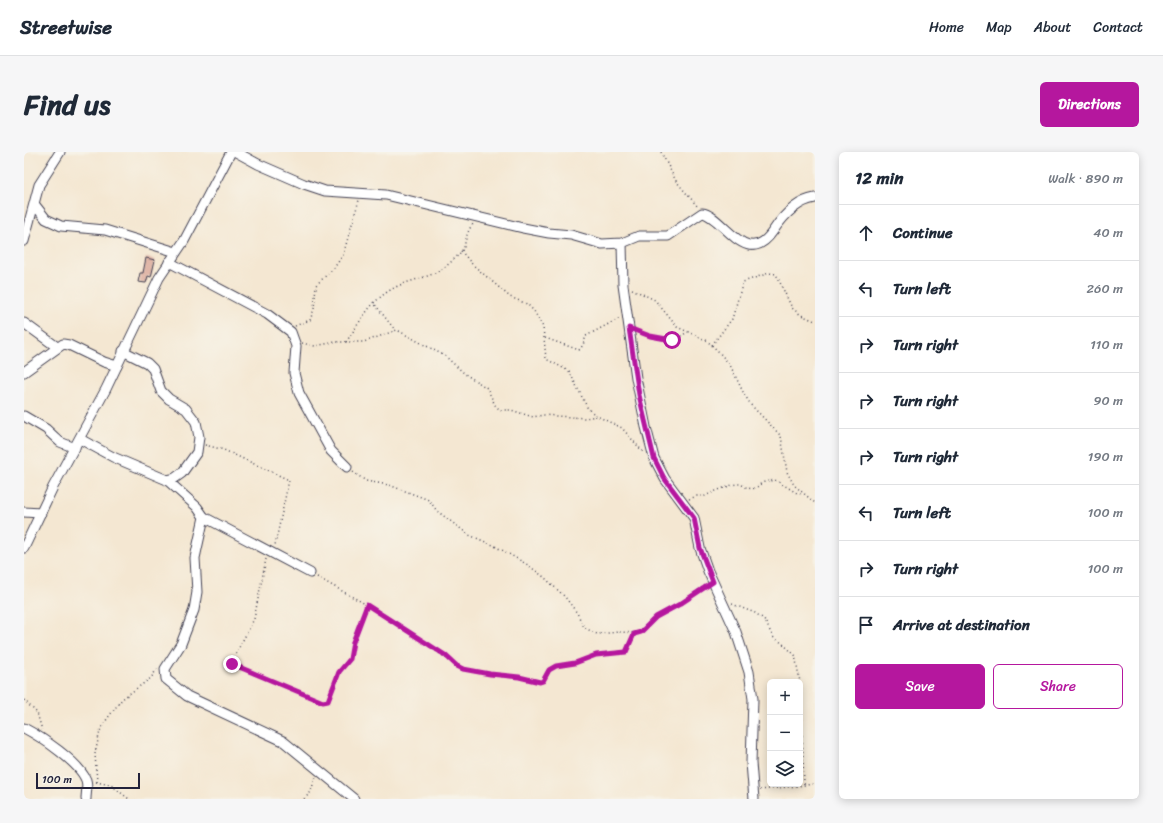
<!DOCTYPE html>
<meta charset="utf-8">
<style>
body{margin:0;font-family:Sriracha,sans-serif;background:#f6f6f7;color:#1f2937}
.controls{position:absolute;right:12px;bottom:12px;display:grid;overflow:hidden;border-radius:6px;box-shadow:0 2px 10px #0003}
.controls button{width:36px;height:36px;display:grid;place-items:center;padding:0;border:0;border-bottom:1px solid #e0e1e3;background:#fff;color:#1f2937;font:20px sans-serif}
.scale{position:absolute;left:12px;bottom:10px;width:104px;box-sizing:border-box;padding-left:4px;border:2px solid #22223b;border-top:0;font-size:11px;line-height:14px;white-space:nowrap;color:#22223b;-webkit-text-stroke:3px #f7f3e8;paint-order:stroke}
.stop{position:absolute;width:12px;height:12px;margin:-9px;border:3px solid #b5179e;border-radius:50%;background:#fff}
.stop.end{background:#b5179e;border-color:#fff;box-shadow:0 1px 4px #0008}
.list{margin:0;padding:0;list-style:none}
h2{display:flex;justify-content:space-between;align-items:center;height:52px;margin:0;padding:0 16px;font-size:17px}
h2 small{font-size:13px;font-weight:400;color:#747a83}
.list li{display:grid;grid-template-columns:26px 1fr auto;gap:12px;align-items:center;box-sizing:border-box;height:56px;padding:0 16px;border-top:1px solid #e0e1e3}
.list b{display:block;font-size:15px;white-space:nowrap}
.list em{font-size:13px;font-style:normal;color:#747a83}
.actions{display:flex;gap:8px;padding:12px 16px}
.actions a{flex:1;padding:9px 0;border:1px solid #b5179e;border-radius:6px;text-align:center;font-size:14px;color:#b5179e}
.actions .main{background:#b5179e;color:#fff}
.icon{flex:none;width:22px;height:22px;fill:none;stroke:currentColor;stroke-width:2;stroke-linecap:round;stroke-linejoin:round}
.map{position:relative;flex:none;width:791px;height:647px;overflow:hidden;border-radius:6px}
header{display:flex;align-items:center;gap:24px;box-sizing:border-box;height:56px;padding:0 20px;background:#fff;border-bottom:1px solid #e0e1e3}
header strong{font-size:19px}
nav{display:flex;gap:22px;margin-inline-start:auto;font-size:14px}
.intro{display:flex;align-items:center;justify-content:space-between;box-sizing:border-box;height:96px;padding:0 24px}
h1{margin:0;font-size:28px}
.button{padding:10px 18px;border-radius:6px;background:#b5179e;color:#fff;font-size:14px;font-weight:700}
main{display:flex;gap:24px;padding:0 24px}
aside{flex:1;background:#fff;border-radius:6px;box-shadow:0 2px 10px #0003}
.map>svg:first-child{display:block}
</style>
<header>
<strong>Streetwise</strong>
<nav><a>Home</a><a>Map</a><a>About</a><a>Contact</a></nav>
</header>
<div class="intro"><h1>Find us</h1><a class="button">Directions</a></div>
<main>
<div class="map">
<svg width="791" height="647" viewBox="0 0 791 647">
<rect width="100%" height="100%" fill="#f7f3e8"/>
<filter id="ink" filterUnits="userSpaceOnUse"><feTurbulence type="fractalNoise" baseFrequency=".025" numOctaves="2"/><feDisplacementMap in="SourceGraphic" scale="8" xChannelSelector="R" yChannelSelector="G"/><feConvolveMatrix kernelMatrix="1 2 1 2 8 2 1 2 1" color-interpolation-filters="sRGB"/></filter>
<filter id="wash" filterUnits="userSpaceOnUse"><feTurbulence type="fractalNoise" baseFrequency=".012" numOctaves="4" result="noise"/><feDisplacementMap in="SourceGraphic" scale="16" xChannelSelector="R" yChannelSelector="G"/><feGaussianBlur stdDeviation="0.9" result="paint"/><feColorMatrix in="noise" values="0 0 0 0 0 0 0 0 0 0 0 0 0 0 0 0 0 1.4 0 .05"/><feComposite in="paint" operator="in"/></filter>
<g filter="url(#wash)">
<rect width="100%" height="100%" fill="#f4e7d2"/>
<g id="blocks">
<!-- building -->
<path fill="#dbaa9b" d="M122,106L131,108L127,125L124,124L122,131L114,130L116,121H119Z"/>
</g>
</g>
<g filter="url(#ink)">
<use href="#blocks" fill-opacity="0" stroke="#424052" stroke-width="1"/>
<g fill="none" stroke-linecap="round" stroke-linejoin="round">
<!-- minor casing -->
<g stroke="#424052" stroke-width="11">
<g id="minor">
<path d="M212,0L234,12L280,32L301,39L362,43L499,76L525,81L547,83L578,92L598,91L615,84H644L678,61C699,63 722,119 749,79C759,64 772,49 791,46"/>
<path d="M11,53L22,67L37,74L81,78L152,100"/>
<path d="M0,89L15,33L36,0"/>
<path d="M598,91L599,133L612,226L622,275L630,306L641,327L670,366L676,396L684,419L712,480L725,520L729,547L727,611L730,647"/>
<path d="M145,110L243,162L267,180L272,194L270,221L275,241L307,299L323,315"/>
<path d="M0,171L33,195"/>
<path d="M99,199L123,211L129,217L137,239L145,247L162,257L172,270L175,285L173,300L158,321L151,326L143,328"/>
<path d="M0,220L39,192L45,193L80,210L93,214"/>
<path d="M0,264L22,277L36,290L51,296"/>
<path d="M56,287L89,305L143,328L173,355L180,365L171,406L173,440L170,458L157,492L141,517L142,527L163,544L259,589L330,647"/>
<path d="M0,360L17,361"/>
<path d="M180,365L286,421"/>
<path d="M0,396L29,335L82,237L135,126L160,89L207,0"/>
<path d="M0,576C17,585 55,610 62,628C64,634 62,641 62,647"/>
</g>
</g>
<!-- path -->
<g stroke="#424052" stroke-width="1.5" stroke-dasharray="1 3" stroke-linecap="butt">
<path d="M637,0L652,29L674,55"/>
<path d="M437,99L448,112L486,145L503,152L510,159L519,175L522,207L545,219L564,257L573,264L598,276L620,301"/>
<path d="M608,137L631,148L653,175L682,188L694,199L706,213L720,242L727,253L757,284L763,320L770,333L791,351"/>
<path d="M349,150L371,178"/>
<path d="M271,174L286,168L290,157L292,133L310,116L319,103L335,48"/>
<path d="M614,180C631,186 648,192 663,180"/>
<path d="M521,186L555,198L559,193L562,184L596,166"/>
<path d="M322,190C339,166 347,146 376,133C390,127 408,125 421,115C427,110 437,102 440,95C442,87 443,79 449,72"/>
<path d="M278,191L291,194L311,190H340L373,178L421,204L441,222L463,236L471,253L476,258H487L509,265L519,263L561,266L573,264"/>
<path d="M688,193L708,167L719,130L745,121L752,122L768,156L777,163L791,169"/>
<path d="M181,293L200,298L265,328L251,393"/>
<path d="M329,320L342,329L365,333L405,348L413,359L445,383L469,393L504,413L520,425L541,445L553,461L560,475L568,480L573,482L595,480L614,481L632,465L656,452L681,434"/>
<path d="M665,347L673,344H681C687,341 709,331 716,332C721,334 724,338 731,336C734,335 735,333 738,331C742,329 747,329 751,328L773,341L777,342"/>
<path d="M242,407L230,467L208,509V512L214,515L299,550L304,549L315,520L326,507L329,490L343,453"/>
<path d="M293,425L343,453L399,489L433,514L439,517L478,524L495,525L516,530L519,529L525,518L532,514L551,511L572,503L602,500L610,482"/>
<path d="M708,452L731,461L740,467L749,485L758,491L771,503L776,530"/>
<path d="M776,531L780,632"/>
<path d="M0,548L13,561L18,578"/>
<path d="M72,630L87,633L105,647"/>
<path d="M73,630L71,602L76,579L83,567L98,547L127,526L133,517"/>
<path d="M736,638L791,632"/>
<path d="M280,647L286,641L292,625"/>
</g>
<!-- minor -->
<use href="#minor" stroke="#fff" stroke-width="9"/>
</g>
</g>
<g fill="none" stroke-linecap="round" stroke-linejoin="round" filter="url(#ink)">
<!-- route -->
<path stroke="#b5179e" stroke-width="5" d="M208,512L299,550L304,549L315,520L326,507L329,490L343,453L421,503L433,514L439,517L466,522L495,525L516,530L519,529L525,518L532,514L551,511L572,503L602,500L610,482L617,480L632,465L656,452L689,430L676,396L670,366L640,326L630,306L615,243L605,176L626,184L648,188"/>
</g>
</svg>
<div class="controls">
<button>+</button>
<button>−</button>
<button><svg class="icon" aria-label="layers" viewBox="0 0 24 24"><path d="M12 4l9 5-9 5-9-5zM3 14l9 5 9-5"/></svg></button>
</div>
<div class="scale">100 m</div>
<div class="stop" style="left:648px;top:188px"></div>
<div class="stop end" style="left:208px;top:512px"></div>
</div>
<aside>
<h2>12 min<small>Walk · 890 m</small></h2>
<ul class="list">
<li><svg class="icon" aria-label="ahead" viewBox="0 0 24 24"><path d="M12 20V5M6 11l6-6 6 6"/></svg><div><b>Continue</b></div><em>40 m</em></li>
<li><svg class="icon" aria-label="left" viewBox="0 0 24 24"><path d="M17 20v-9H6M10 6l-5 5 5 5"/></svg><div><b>Turn left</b></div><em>260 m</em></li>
<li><svg class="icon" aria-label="right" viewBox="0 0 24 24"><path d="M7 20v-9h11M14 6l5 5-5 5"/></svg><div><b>Turn right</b></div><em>110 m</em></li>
<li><svg class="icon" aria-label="right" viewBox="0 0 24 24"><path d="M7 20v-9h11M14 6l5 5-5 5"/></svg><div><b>Turn right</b></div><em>90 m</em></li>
<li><svg class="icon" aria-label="right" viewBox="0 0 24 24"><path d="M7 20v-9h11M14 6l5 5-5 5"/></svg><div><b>Turn right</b></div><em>190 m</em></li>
<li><svg class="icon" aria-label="left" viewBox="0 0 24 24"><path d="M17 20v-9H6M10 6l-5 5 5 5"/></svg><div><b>Turn left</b></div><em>100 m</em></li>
<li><svg class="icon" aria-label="right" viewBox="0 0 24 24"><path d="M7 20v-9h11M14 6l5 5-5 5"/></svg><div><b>Turn right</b></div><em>100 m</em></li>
<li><svg class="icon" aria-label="arrive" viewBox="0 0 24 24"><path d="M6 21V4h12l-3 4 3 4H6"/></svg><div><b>Arrive at destination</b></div></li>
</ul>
<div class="actions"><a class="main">Save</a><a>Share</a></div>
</aside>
</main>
